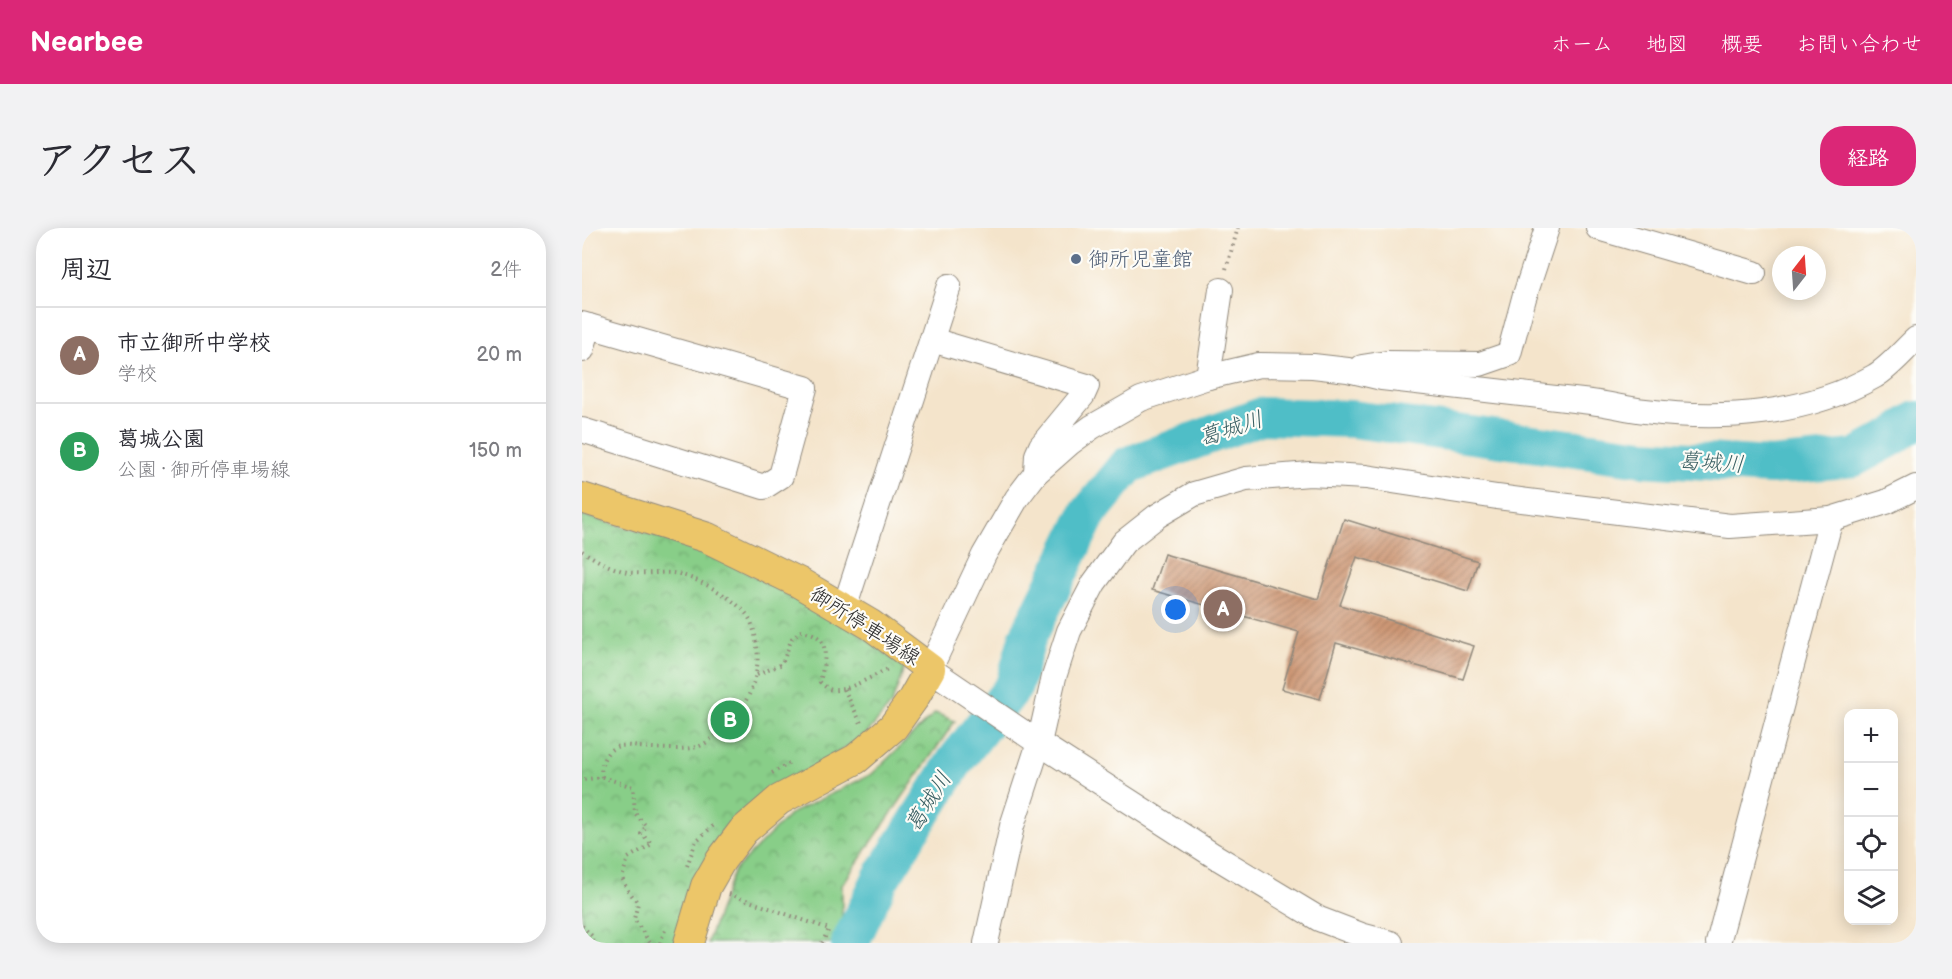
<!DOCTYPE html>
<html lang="ja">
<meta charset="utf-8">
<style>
body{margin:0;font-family:"Balsamiq Sans","Klee One",sans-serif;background:#f2f2f3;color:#2b2b33}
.controls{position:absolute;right:18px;bottom:18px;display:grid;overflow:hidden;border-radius:12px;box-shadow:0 3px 15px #0003}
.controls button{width:54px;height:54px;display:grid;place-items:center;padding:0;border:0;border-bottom:2px solid #e1e1e2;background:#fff;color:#2b2b33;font:30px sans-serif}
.compass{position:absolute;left:1190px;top:18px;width:54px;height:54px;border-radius:50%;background:#fff;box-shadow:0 3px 15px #0003;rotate:17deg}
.you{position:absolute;left:594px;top:382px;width:21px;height:21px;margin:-15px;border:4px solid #fff;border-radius:50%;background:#1a73e8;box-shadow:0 0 0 9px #1a73e833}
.badge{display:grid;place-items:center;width:39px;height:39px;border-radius:50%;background:#db2777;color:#fff;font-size:20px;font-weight:700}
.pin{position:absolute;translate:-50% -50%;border:3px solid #fff;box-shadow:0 2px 6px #0006}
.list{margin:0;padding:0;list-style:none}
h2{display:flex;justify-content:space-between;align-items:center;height:78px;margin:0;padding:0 24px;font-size:26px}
h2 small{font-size:20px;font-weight:400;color:#7c7c81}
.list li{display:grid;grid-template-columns:39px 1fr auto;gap:18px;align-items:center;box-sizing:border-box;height:96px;padding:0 24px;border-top:2px solid #e1e1e2}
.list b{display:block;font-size:22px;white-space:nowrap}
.list p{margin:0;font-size:20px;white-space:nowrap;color:#7c7c81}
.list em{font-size:20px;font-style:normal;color:#7c7c81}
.icon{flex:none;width:33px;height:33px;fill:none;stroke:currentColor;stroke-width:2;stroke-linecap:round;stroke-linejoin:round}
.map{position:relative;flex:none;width:1334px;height:715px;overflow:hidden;border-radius:24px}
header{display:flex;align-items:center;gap:36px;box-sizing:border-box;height:84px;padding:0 30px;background:#db2777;color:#fff}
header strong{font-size:28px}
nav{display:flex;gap:33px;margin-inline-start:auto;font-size:21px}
.intro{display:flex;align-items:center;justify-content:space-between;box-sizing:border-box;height:144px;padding:0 36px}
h1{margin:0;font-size:42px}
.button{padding:15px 27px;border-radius:24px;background:#db2777;color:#fff;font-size:21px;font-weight:700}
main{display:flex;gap:36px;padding:0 36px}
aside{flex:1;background:#fff;border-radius:24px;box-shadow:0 3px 15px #0003}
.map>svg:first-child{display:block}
</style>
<header>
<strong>Nearbee</strong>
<nav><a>ホーム</a><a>地図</a><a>概要</a><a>お問い合わせ</a></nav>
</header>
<div class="intro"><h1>アクセス</h1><a class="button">経路</a></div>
<main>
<aside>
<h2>周辺<small>2件</small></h2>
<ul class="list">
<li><span class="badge" style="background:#8d6e63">A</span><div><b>市立御所中学校</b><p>学校</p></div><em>20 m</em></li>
<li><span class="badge" style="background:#2e9e5b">B</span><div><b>葛城公園</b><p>公園 · 御所停車場線</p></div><em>150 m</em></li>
</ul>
</aside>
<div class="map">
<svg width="1334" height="715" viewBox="0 0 1334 715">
<defs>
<pattern id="park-crowns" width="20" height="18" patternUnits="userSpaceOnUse" patternTransform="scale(1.5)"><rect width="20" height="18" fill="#88ce88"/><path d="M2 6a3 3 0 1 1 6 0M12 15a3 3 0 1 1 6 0" fill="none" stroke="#6fa76f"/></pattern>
<pattern id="building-hatch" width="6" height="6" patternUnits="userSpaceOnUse" patternTransform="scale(1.5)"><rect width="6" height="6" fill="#ce9876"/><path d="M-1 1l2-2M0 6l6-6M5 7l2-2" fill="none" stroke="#a77c61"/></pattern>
</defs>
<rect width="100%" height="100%" fill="#fdfcf7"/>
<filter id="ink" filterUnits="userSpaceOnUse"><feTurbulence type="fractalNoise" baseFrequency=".0167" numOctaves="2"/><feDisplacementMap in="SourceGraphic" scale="12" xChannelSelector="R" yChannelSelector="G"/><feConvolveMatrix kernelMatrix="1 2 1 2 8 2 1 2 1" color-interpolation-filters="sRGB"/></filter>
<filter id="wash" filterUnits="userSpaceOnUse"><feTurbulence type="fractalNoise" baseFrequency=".008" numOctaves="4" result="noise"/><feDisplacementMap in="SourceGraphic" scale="24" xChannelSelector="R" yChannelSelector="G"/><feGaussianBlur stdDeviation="1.35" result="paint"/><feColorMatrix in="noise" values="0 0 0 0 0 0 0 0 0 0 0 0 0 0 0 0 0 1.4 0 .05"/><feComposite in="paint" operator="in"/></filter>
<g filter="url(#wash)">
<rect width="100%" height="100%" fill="#f4e4cb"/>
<!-- park -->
<g fill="url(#park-crowns)" stroke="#5a7c5a" stroke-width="1.5">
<path d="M0,287L121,321L276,404L322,440L310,475L282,509L171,575L93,715H0Z"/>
<path d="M353,485L373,493L260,657V700L255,715H125L152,643L208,586L290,546Z"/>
</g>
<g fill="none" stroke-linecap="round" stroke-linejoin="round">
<!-- river -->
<path stroke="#50bec7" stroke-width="38" d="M268,715L299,650L374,532L432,458L445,411L506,286L546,237L680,188L770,191L1061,230L1189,238L1272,230L1311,209L1334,192"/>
</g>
<g id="blocks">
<!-- building -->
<path fill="url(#building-hatch)" d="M762,291L896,333L886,363L775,329L758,377L892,418L881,451L754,415L738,471L700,461L717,404L570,362L582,326L736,371Z"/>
</g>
</g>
<g filter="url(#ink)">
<use href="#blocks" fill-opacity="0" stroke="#90887b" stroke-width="1.5"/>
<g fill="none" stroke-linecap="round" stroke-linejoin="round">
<!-- minor casing -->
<g stroke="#90887b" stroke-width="26">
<g id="minor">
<path d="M1016,0L1172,45"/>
<path d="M0,96L223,160L199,248L182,259L0,202"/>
<path d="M350,112L505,158L501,167L459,218L455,227L454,245"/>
<path d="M0,122L7,98"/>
<path d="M780,139L805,135L898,136L927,126L942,70L965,0"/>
<path d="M626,149L639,62"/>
<path d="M262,381L367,58"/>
<path d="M404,715L430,598L457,515L472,449L487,403L512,355L542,314L575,288L612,266L664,251L728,246L784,249L915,269L1148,298L1249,291L1304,274L1334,259"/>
<path d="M809,715L779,707L737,691L631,627L457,515L348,441L402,327L435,270L454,245L488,215L510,199L559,171L626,149L677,137L731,138L766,142L800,150C870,158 939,166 1009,174C1027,176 1045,181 1063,183C1140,193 1224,187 1293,148C1308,139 1321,123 1334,111"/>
<path d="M1136,715L1249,291"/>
</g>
</g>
<!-- major casing -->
<g stroke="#90887b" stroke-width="32">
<path id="major" d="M0,270L126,310L216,354L289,397L348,441L331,471L311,499L274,531L197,572L161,603L139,632L124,658L107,715"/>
</g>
<!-- path -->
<g stroke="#90887b" stroke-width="4" stroke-dasharray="1.5 4.5" stroke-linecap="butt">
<path d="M644,41L656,0"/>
<path d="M0,323C14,332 28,340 45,344C60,347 75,344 90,345C112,347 162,374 169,394C185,436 171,475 138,504C131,509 123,517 115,519C96,523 76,520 56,519C51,518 44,517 38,518C24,520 17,537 20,549L0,552"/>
<path d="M175,447L200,436L210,410L219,403C251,407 243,430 238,454C242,457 245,461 250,462C265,464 292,447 306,441"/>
<path d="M262,461L279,495"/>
<path d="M190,545L210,534"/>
<path d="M20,549L51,559L53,585L64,598L59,606L70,616L46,630L40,650L45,661L56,675L52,691L68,715"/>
<path d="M105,638L114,613L133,596"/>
<path d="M147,666L247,701L240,715"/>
<path d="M0,698L10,708L12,715"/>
<path d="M78,715L83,702"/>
</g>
<!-- minor -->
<use href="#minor" stroke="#fff" stroke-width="24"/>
<!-- major -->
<use href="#major" stroke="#ecc669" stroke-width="30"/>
</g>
</g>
<!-- markers -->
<circle fill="#5c6f8a" stroke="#fdfcf7" stroke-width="2" cx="494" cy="31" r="6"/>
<g text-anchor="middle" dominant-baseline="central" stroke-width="4.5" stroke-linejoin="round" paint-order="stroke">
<!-- service labels -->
<g font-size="21" fill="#4e5e75" stroke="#fdfcf7" text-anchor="start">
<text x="506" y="31">御所児童館</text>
</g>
<!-- street labels -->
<g font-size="21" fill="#2b2b2b" stroke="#fdfcf7">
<text transform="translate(283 398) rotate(33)">御所停車場線</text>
</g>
<!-- water labels -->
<g font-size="22" font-style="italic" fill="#385e62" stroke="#fdfcf7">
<text transform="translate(649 201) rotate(-18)">葛城川</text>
<text transform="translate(1129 235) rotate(4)">葛城川</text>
<text transform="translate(347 574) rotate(-58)">葛城川</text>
</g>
</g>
</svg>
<div class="controls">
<button>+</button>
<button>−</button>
<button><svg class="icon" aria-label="locate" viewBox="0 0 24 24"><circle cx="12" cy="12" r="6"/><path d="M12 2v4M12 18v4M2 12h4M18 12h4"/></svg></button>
<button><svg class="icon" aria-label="layers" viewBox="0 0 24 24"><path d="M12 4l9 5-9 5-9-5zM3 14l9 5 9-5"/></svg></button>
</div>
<svg class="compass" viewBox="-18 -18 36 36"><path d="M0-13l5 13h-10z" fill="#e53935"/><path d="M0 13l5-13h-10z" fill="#7c7c81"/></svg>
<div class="you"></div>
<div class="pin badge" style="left:641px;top:381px;background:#8d6e63">A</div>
<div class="pin badge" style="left:148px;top:492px;background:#2e9e5b">B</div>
</div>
</main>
